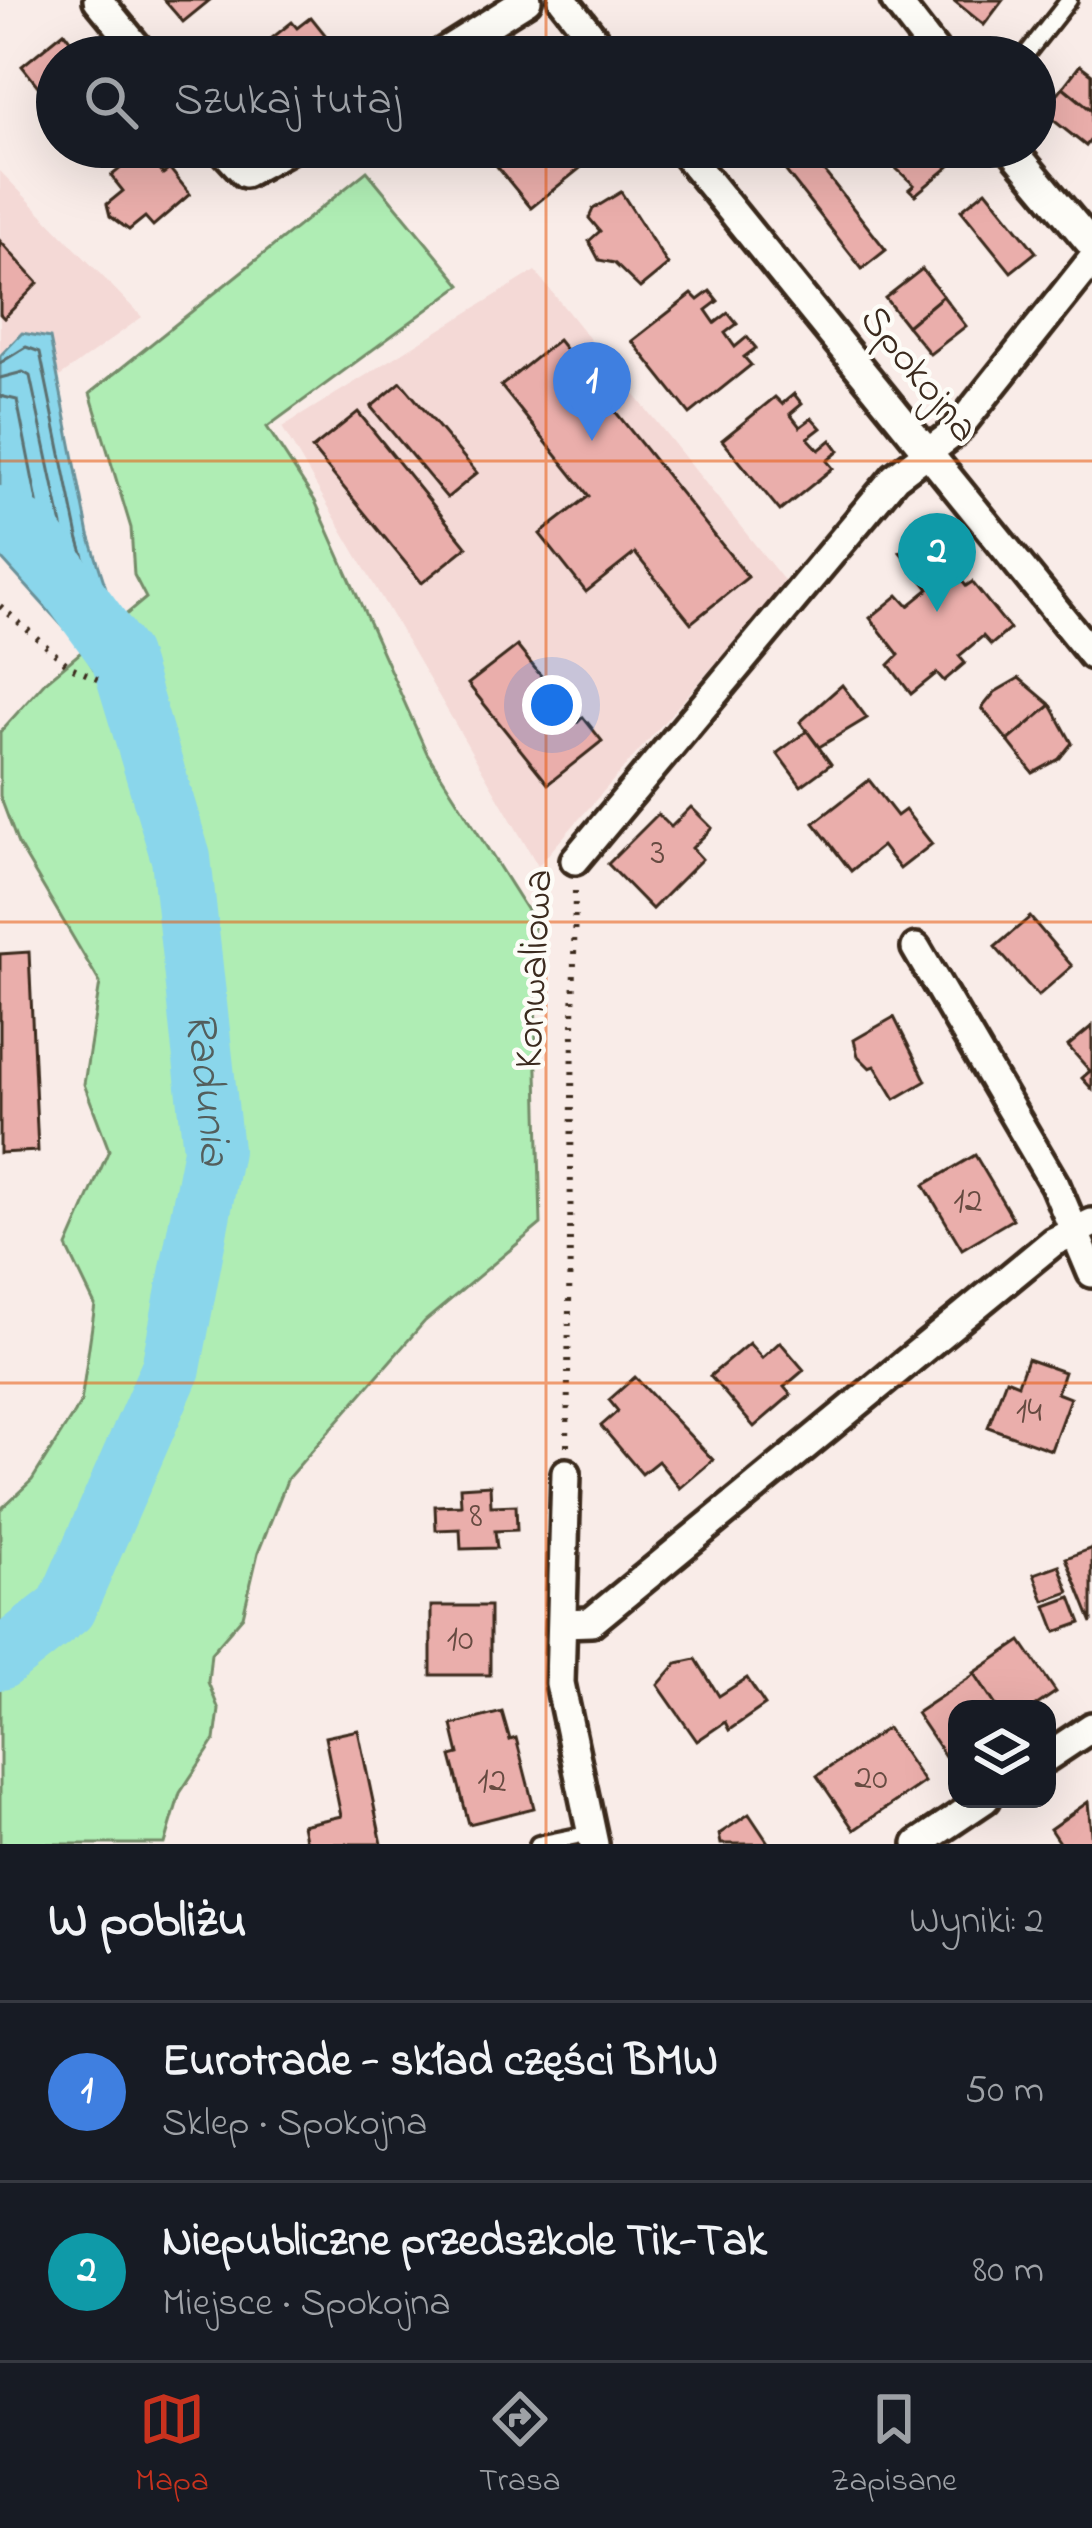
<!DOCTYPE html>
<html lang="pl">
<meta charset="utf-8">
<style>
body{margin:0;font-family:"Indie Flower",sans-serif;background:#20242c;color:#f1f3f6}
.controls{position:absolute;right:36px;bottom:36px;display:grid;overflow:hidden;border-radius:24px;box-shadow:0 12px 48px #0002}
.controls button{width:108px;height:108px;display:grid;place-items:center;padding:0;border:0;border-bottom:3px solid #363941;background:#171b24;color:#f1f3f6;font:60px sans-serif}
.you{position:absolute;left:552px;top:705px;width:42px;height:42px;margin:-30px;border:9px solid #fff;border-radius:50%;background:#1a73e8;box-shadow:0 0 0 18px #1a73e833}
.badge{display:grid;place-items:center;width:78px;height:78px;border-radius:50%;background:#c8321e;color:#fff;font-size:39px;font-weight:700}
.pin{position:absolute;translate:-50% -99px;filter:drop-shadow(0 3px 6px #0008)}
.pin::after{content:'';position:absolute;top:63px;width:42px;height:36px;background:inherit;clip-path:polygon(0 0,100% 0,50% 100%)}
.list{margin:0;padding:0;list-style:none}
h2{display:flex;justify-content:space-between;align-items:center;height:156px;margin:0;padding:0 48px;font-size:51px}
h2 small{font-size:39px;font-weight:400;color:#9ea1a6}
.list li{display:grid;grid-template-columns:78px 1fr auto;gap:36px;align-items:center;box-sizing:border-box;height:180px;padding:0 48px;border-top:3px solid #363941}
.list b{display:block;font-size:45px;white-space:nowrap}
.list p{margin:0;font-size:39px;white-space:nowrap;color:#9ea1a6}
.list em{font-size:39px;font-style:normal;color:#9ea1a6}
.icon{flex:none;width:66px;height:66px;fill:none;stroke:currentColor;stroke-width:2;stroke-linecap:round;stroke-linejoin:round}
.map{position:relative;flex:none;width:1092px;height:1844px;overflow:hidden}
.search{position:absolute;background:#171b24;box-shadow:0 12px 48px #0002;left:36px;right:36px;top:36px;height:132px;display:flex;align-items:center;gap:30px;box-sizing:border-box;padding:0 42px;border-radius:66px;color:#9ea1a6;font-size:45px}
.sheet{height:516px;background:#171b24}
nav{display:flex;justify-content:space-around;align-items:center;box-sizing:border-box;height:168px;border-top:3px solid #363941;background:#171b24;font-size:33px;color:#9ea1a6}
nav a{display:grid;justify-items:center;gap:6px}
nav .on{color:#c8321e}
.map>svg:first-child{display:block}
</style>
<div class="map">
<svg width="1092" height="1844" viewBox="0 0 1092 1844">
<rect width="100%" height="100%" fill="#f9ece8"/>
<filter id="ink" filterUnits="userSpaceOnUse"><feTurbulence type="fractalNoise" baseFrequency=".00833" numOctaves="2"/><feDisplacementMap in="SourceGraphic" scale="24" xChannelSelector="R" yChannelSelector="G"/><feConvolveMatrix kernelMatrix="1 2 1 2 8 2 1 2 1" color-interpolation-filters="sRGB"/></filter>
<g filter="url(#ink)">
<!-- built -->
<g fill="#f4d9d6">
<path d="M0,171L142,317L58,378L49,338L0,356Z"/>
<path d="M535,271L786,583L538,866L282,427Z"/>
</g>
<!-- green -->
<path fill="#afedb4" stroke="#758c69" stroke-width="3" d="M367,171L461,285L267,427L315,501L427,753L533,920L541,1224L425,1321L288,1478L258,1553L243,1616L211,1653L208,1682L219,1710L215,1740L180,1793L165,1844H0V1510L32,1480L81,1402L95,1305L67,1247L109,1150L84,1084L100,983L18,844L0,796V732L45,682L146,598L134,575L131,528L90,393Z"/>
<!-- water -->
<path fill="#8ad6eb" stroke="#6a9199" stroke-width="3" d="M22,333L50,338L89,535L111,604L135,651L145,697L117,706L77,642L0,557V356Z"/>
<g fill="none" stroke-linecap="round" stroke-linejoin="round">
<!-- shore -->
<g stroke="#5b6f70" stroke-width="3">
<path d="M0,363L26,347L40,352L78,537L99,608L123,655L127,687L119,686C99,655 37,554 0,549"/>
<path d="M0,378L23,372L30,376L75,587L66,588L22,541L0,534"/>
<path d="M0,396L17,400L41,522L35,527L0,516"/>
</g>
<!-- river -->
<path stroke="#8ad6eb" stroke-width="60" id="s1" d="M0,516L30,533L120,656L181,858L213,1150L171,1368L66,1608L0,1660"/>
</g>
<!-- building -->
<g fill="#eaaeab" stroke="#3b2a1e" stroke-width="3">
<path d="M164,0H210L183,22Z"/>
<path d="M953,0H1003L984,25Z"/>
<path d="M311,17L331,42L317,53L321,57H271L262,46L292,22L297,28Z"/>
<path d="M64,32L83,57H57V102L52,104L22,66Z"/>
<path d="M744,42L755,57H724Z"/>
<path d="M1080,65L1092,74V110L1063,87Z"/>
<path d="M1063,87L1092,111V138L1086,146L1043,112Z"/>
<path d="M481,147H577L589,161L531,208Z"/>
<path d="M785,147H805L886,250L862,269L774,156Z"/>
<path d="M884,147H958L951,152L957,160L915,195L909,189L914,185L886,159L891,155Z"/>
<path d="M143,150L163,174L170,169L190,194L153,226L145,217L129,230L110,216L107,204L123,191L111,176Z"/>
<path d="M986,190L1036,252L1011,272L961,210Z"/>
<path d="M621,192L668,265L640,288L614,263L599,260L589,241L600,231L589,218L593,209Z"/>
<path d="M0,241L38,283L4,318L0,314Z"/>
<path d="M922,269L943,296L907,326L885,298Z"/>
<path d="M710,291L718,301L706,310L715,323L728,313L737,324L725,333L735,347L747,337L756,348L744,357L751,365L690,414L632,341L692,294L698,300Z"/>
<path d="M943,296L966,326L930,354L907,326Z"/>
<path d="M558,340L748,577L691,623L635,553L586,592L540,534L589,496L501,386Z"/>
<path d="M401,382L477,473L447,498L371,407Z"/>
<path d="M794,394L802,404L790,414L800,427L812,418L821,428L808,438L819,450L831,440L839,451L827,461L833,468L780,511L722,440L775,397L782,404Z"/>
<path d="M358,412L467,547L422,583L312,449Z"/>
<path d="M929,529L967,576L962,581L966,586L972,582L1010,629L991,645L983,636L959,656L965,663L944,681L937,673L911,694L889,665L899,655L870,618L898,595L908,606L929,589L900,552Z"/>
<path d="M517,646L578,722L583,717L602,741L548,784L468,684Z"/>
<path d="M1019,678L1051,705L1008,741L982,708L995,692Z"/>
<path d="M842,685L867,718L819,747L800,722Z"/>
<path d="M1051,705L1072,743L1059,759L1033,773L1008,741Z"/>
<path d="M807,731L831,764L801,786L777,753Z"/>
<path d="M869,780L897,816L905,810L932,844L900,869L882,846L851,871L814,823Z"/>
<path d="M691,807L712,828L692,848L702,859L652,909L608,864L658,814L671,827Z"/>
<path d="M1030,917L1072,966L1038,996L995,947Z"/>
<path d="M29,952L38,1151L0,1153V954Z"/>
<path d="M894,1017L926,1081L895,1099L875,1066L870,1068L858,1056L854,1040Z"/>
<path d="M1092,1026V1089L1082,1078L1090,1071L1068,1046Z"/>
<path d="M975,1155L1013,1219L962,1249L924,1185Z"/>
<path d="M780,1342L804,1370L784,1387L791,1395L754,1427L710,1376L749,1343L762,1358Z"/>
<path d="M1027,1359L1064,1372L1057,1393L1070,1398L1051,1450L988,1427L1006,1379L1018,1384Z"/>
<path d="M635,1377L713,1460L680,1488L658,1461L642,1474L601,1426L618,1411L609,1400Z"/>
<path d="M490,1485L491,1506L516,1505L517,1530L495,1531L497,1548L461,1549L460,1529L436,1530L435,1506L461,1505L460,1487Z"/>
<path d="M1092,1548V1623L1066,1558Z"/>
<path d="M1059,1565L1069,1592L1044,1601L1034,1574Z"/>
<path d="M1071,1597L1081,1623L1056,1632L1046,1606Z"/>
<rect x="431" y="1606" width="59" height="69"/>
<path d="M1021,1641L1056,1692L1031,1709H998L974,1673Z"/>
<path d="M696,1659L719,1696L747,1678L765,1705L729,1730L725,1722L697,1741L658,1685L677,1663Z"/>
<path d="M975,1674L998,1709H957V1762L951,1765L916,1713Z"/>
<path d="M502,1712L510,1740L516,1738L534,1808L469,1824L451,1756L459,1754L452,1725Z"/>
<path d="M887,1728L924,1782L854,1830L817,1776Z"/>
<path d="M358,1730L382,1844H306L302,1825L341,1816L325,1737Z"/>
<path d="M1088,1802L1092,1844H1060L1050,1829Z"/>
<path d="M749,1814L769,1844H721L719,1834Z"/>
</g>
<g fill="none" stroke-linecap="round" stroke-linejoin="round">
<!-- lane casing -->
<g stroke="#3b2a1e" stroke-width="22">
<g id="lane">
<path d="M1024,57L1069,0"/>
<path d="M538,1844L592,1833"/>
</g>
</g>
<!-- street casing -->
<g stroke="#3b2a1e" stroke-width="36">
<g id="street">
<path d="M98,0L145,57"/>
<path d="M563,0L608,57"/>
<path d="M895,0L939,57"/>
<path d="M436,57L527,0"/>
<path d="M221,147L245,173L292,147"/>
<path d="M680,147L1092,655"/>
<path d="M1010,147L1092,245"/>
<path d="M575,860L895,477L955,432L1092,260"/>
<path d="M916,948L1055,1185L1092,1273"/>
<path d="M566,1473L560,1683L594,1844"/>
<path d="M563,1623L591,1622L1053,1242L1092,1223"/>
<path d="M1047,1757L1092,1727"/>
<path d="M918,1844L985,1799"/>
</g>
</g>
<!-- path -->
<g stroke="#3b2a1e" stroke-width="6" stroke-dasharray="3 9" stroke-linecap="butt">
<path d="M0,606L69,666L101,681"/>
<path d="M567,1446L575,889"/>
</g>
<!-- lane -->
<use href="#lane" stroke="#fdfcf7" stroke-width="14"/>
<!-- street -->
<use href="#street" stroke="#fdfcf7" stroke-width="27"/>
</g>
</g>
<!-- grid -->
<path fill="none" stroke="#e8590c" stroke-width="3" stroke-opacity="0.55" d="M546,0V57M546,147V1844M0,461H1092M0,922H1092M0,1383H1092"/>
<g text-anchor="middle" dominant-baseline="central" stroke-width="9" stroke-linejoin="round" paint-order="stroke">
<!-- number labels -->
<g font-size="36" fill="#674b41">
<text x="658" y="854">3</text>
<text x="968" y="1202">12</text>
<text x="1029" y="1412">14</text>
<text x="476" y="1517">8</text>
<text x="460" y="1640">10</text>
<text x="871" y="1779">20</text>
<text x="492" y="1782">12</text>
</g>
<!-- street labels -->
<g font-size="42" fill="#3b2a1e" stroke="#fdfcf7">
<text transform="translate(918 375) rotate(51)">Spokojna</text>
<text transform="translate(535 969) rotate(-87)">Konwaliowa</text>
</g>
<!-- water labels -->
<g font-size="45" font-style="italic" fill="#535e5c" stroke="#fdfcf7">
<text stroke="none"><textPath href="#s1" startOffset="630">Radunia</textPath></text>
</g>
</g>
</svg>
<div class="controls">
<button><svg class="icon" aria-label="layers" viewBox="0 0 24 24"><path d="M12 4l9 5-9 5-9-5zM3 14l9 5 9-5"/></svg></button>
</div>
<div class="you"></div>
<div class="pin badge" style="left:592px;top:441px;background:#3f7fe0">1</div>
<div class="pin badge" style="left:937px;top:612px;background:#0f9aa8">2</div>
<div class="search"><svg class="icon" aria-label="search" viewBox="0 0 24 24"><circle cx="10" cy="10" r="6"/><path d="M15 15l6 6"/></svg>Szukaj tutaj</div>
</div>
<section class="sheet">
<h2>W pobliżu<small>Wyniki: 2</small></h2>
<ul class="list">
<li><span class="badge" style="background:#3f7fe0">1</span><div><b>Eurotrade - skład części BMW</b><p>Sklep · Spokojna</p></div><em>50 m</em></li>
<li><span class="badge" style="background:#0f9aa8">2</span><div><b>Niepubliczne przedszkole Tik-Tak</b><p>Miejsce · Spokojna</p></div><em>80 m</em></li>
</ul>
</section>
<nav>
<a class="on"><svg class="icon" aria-label="map" viewBox="0 0 24 24"><path d="M3 6l6-2 6 2 6-2v14l-6 2-6-2-6 2zM9 4v14M15 6v14"/></svg>Mapa</a>
<a><svg class="icon" aria-label="directions" viewBox="0 0 24 24"><path d="M12 3l9 9-9 9-9-9zM9 14v-3h6M13 9l2 2-2 2"/></svg>Trasa</a>
<a><svg class="icon" aria-label="saved" viewBox="0 0 24 24"><path d="M7 4h10v16l-5-4-5 4z"/></svg>Zapisane</a>
</nav>
